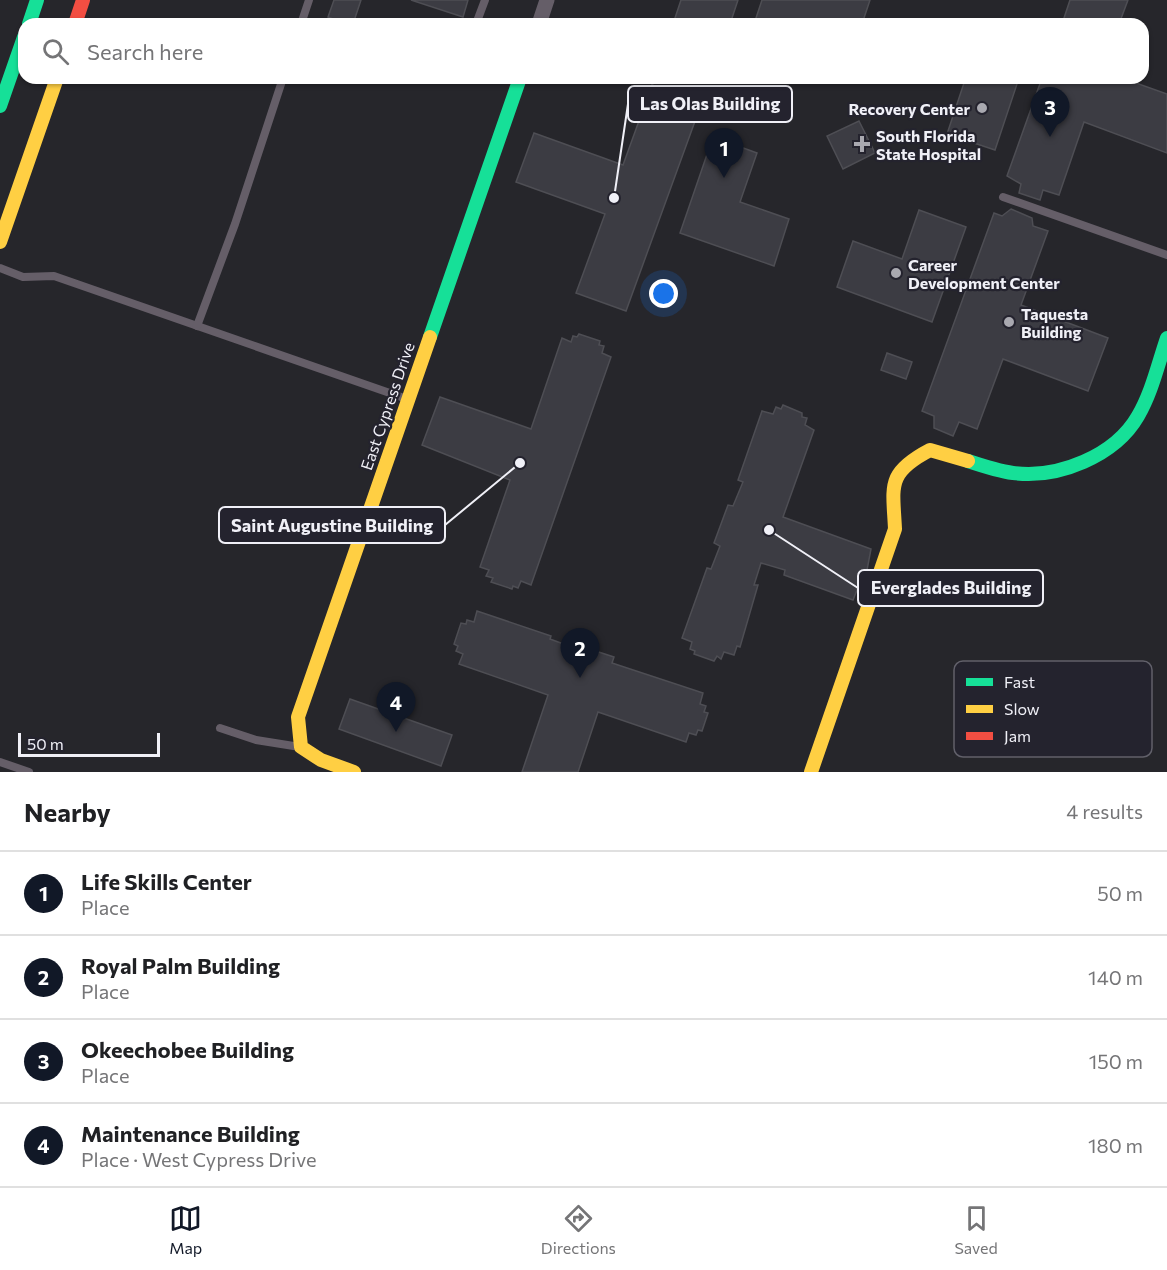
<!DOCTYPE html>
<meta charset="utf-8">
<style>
body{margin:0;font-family:Commissioner,sans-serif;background:#f6f6f6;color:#202124}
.scale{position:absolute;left:18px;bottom:15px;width:142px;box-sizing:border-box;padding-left:6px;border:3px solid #f0f0f7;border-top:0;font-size:16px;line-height:21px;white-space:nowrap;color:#f0f0f7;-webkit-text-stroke:4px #24232e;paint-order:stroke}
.you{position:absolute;left:664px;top:294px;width:21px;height:21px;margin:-15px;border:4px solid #fff;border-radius:50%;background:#1a73e8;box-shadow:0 0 0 9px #1a73e833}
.badge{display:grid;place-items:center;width:39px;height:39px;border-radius:50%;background:#111827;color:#fff;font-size:20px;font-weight:700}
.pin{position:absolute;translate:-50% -50px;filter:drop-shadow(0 2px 3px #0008)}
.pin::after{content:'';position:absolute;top:32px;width:21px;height:18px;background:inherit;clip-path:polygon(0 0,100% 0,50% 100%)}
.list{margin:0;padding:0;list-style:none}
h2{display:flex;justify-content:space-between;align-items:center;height:78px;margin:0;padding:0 24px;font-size:26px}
h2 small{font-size:20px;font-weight:400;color:#757577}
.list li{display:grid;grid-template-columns:39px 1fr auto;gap:18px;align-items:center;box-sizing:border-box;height:84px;padding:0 24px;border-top:2px solid #e0e0e0}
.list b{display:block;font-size:22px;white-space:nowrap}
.list p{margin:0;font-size:20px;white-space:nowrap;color:#757577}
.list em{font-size:20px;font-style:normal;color:#757577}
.icon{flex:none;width:33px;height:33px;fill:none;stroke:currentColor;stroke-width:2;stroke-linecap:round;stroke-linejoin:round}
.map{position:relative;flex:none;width:1167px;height:772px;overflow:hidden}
.search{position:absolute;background:#fff;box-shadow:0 2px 4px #0004;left:18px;right:18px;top:18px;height:66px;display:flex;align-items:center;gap:15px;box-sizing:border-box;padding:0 21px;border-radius:18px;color:#757577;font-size:22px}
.sheet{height:414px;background:#fff}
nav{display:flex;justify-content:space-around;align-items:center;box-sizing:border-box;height:84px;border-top:2px solid #e0e0e0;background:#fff;font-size:16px;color:#757577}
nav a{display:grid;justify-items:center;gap:3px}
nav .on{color:#111827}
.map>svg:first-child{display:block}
</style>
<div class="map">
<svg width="1167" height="772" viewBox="0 0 1167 772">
<rect width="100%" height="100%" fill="#26262b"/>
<!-- building -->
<g fill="#3c3c43" stroke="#4e4e54" stroke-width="1.5">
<path d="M334,0H361L353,24H346L328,17Z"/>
<path d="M411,0H468L463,17Z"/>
<path d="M681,0H738L730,24H673Z"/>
<path d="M762,0H870L862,24H754Z"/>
<path d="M1070,0H1128L1119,24H1062Z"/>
<path d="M951,78H1019L995,150L947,134L964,83Z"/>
<path d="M1042,78H1122L1167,94V153L1084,122L1059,195L1043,190L1040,200L1019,193L1021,184L1007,176Z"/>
<path d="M652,85L702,102L626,311L576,293L605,214L516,182L534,133L623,165Z"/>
<path d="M859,121L875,153L843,169L827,136Z"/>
<path d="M713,137L757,153L740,202L789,219L774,266L680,233Z"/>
<path d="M1011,209L1032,218L1033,226L1048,231L1021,305L1108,338L1088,391L1003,359L977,429L959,422L953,436L934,428V416L922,411L994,213L1002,216Z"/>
<path d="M919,210L966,227L932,322L837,287L853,241L902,259Z"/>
<path d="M579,334L600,341L599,345L604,346L602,353L611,357L531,585L521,581L518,588L513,586L512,589L491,582L493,578L486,576L489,570L480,567L510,480L422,445L440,397L531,429L562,338L571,342L573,336L577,337Z"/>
<path d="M887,353L912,362L906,379L881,370Z"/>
<path d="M783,405L802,413V417L807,418L805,425L814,430L783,517L871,549L864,586L859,585L853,600L784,575L785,570L761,563L754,585H758L740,647L737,646L734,655L724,652L721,659L717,656L714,661L694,654L695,651L690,649L692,642L682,638L707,568L711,569L720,546L714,543L728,505L733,506L743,482L738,480L762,411L773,414L776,407L781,409Z"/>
<path d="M477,611L551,636L550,639L569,646L571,643L614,657L612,663L703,693L700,704L706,706L704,712L708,713L702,731L698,730L696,735L689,733L686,742L598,712L578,772H522L548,695L459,664L463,654L456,651L458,646L454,644L461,623L466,624L467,620L474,622Z"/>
<path d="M350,699L452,735L441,766L339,729Z"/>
</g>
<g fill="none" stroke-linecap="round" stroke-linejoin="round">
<!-- lane -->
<g stroke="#655e68" stroke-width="8">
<path d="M301,24L309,0"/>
<path d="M476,24L485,0"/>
<path d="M1003,197L1167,255"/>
<path d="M0,268L23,277L54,276L407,399"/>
<path d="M197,326L235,224L283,78"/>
<path d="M220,728L256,740L300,747"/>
<path d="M0,762L29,772"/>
</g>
<!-- street -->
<path stroke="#655e68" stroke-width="15" d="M539,24L547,0"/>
<!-- fast -->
<g stroke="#16e098" stroke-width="14">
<path d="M29,24L37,0"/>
<path d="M0,106L24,37"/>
<path d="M430,337L520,78"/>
<path d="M968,461C983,466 998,471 1013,473C1058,479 1115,456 1138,416C1152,392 1158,364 1167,338"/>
</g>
<!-- slow -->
<g stroke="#ffcf43" stroke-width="14">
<path d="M0,242L57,78"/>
<path d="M354,772L321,760L301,747L298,717L430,337"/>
<path d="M811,772L895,529C893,486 886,473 930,450L968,461"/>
</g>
<!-- jam -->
<path stroke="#f24e42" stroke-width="14" d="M75,24L83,0"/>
</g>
<!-- markers -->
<g fill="#a9a9b0" stroke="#24232e" stroke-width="2">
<circle cx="982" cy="108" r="6"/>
<path d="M859 135h6v6h6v6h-6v6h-6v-6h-6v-6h6z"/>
<circle cx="896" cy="273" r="6"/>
<circle cx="1009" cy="322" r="6"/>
</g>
<g text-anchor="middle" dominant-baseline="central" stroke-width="4.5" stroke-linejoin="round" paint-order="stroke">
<!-- poi labels -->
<g font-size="16" font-weight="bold" fill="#f0f0f7" stroke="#24232e" text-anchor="start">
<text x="970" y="108" text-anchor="end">Recovery Center</text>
<text x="876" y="135">South Florida<tspan x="876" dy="18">State Hospital</tspan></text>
<text x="908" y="264">Career<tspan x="908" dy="18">Development Center</tspan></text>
<text x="1021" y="313">Taquesta<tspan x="1021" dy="18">Building</tspan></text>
</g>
<!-- street labels -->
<g font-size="16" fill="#f0f0f7" stroke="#24232e">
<text transform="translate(387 406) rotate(-71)">East Cypress Drive</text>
</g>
</g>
<!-- legend -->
<rect x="954" y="661" width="198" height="96" rx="9" fill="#24232e" stroke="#61606a" stroke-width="1.5"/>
<rect x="966" y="678" width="27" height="8" fill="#16e098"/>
<rect x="966" y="705" width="27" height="8" fill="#ffcf43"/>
<rect x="966" y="732" width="27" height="8" fill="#f24e42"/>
<g font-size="16" fill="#f0f0f7">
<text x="1004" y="688">Fast</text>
<text x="1004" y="715">Slow</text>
<text x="1004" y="742">Jam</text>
</g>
<!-- callouts -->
<path fill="none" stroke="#f0f0f7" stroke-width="2" d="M614 198L628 104M520 463L445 525M769 530L858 588"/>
<g fill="#f0f0f7" stroke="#24232e" stroke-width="2">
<circle cx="614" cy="198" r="6"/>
<circle cx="520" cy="463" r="6"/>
<circle cx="769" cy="530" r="6"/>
</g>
<g fill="#24232e" stroke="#f0f0f7" stroke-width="2">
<rect x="628" y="86" width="164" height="36" rx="6"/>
<rect x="219" y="507" width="226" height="36" rx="6"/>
<rect x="858" y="570" width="185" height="36" rx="6"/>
</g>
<g font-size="18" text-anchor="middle" font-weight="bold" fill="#f0f0f7">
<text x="710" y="110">Las Olas Building</text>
<text x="332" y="532">Saint Augustine Building</text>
<text x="951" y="594">Everglades Building</text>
</g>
</svg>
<div class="scale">50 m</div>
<div class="you"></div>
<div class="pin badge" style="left:724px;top:178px">1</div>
<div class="pin badge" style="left:580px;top:678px">2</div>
<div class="pin badge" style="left:1050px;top:137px">3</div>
<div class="pin badge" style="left:396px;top:732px">4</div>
<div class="search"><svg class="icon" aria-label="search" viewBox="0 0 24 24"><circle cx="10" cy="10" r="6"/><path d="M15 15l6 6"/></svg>Search here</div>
</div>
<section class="sheet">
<h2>Nearby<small>4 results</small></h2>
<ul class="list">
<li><span class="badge">1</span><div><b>Life Skills Center</b><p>Place</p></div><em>50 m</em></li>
<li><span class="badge">2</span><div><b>Royal Palm Building</b><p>Place</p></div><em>140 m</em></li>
<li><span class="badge">3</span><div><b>Okeechobee Building</b><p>Place</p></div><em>150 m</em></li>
<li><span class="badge">4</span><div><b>Maintenance Building</b><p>Place · West Cypress Drive</p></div><em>180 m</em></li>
</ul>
</section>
<nav>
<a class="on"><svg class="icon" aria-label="map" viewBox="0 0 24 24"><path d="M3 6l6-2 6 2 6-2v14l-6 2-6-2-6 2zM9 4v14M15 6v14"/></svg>Map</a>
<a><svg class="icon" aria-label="directions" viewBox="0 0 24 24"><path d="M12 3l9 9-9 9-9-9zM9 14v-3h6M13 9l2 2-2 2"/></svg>Directions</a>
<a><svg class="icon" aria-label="saved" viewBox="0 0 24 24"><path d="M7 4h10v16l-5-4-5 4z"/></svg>Saved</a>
</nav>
